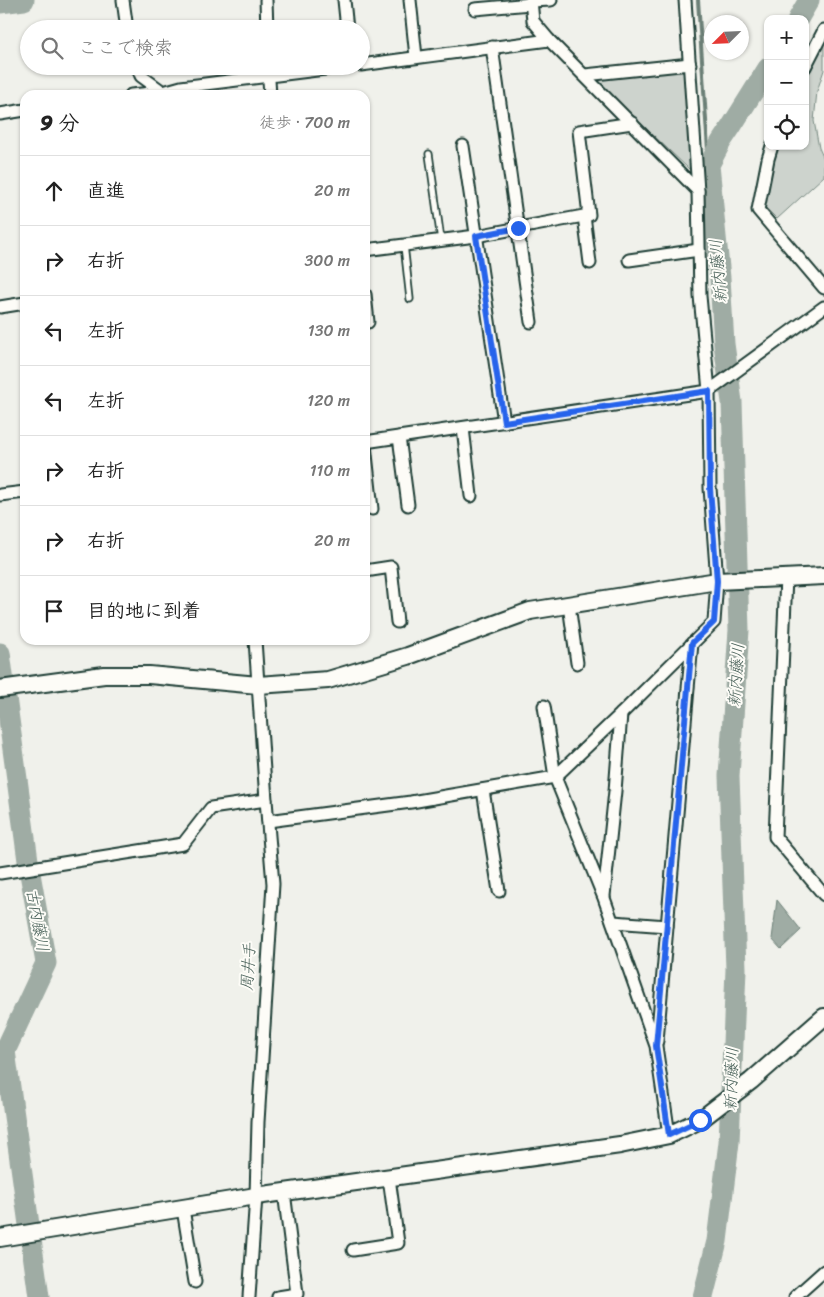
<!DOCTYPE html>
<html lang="ja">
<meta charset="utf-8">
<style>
body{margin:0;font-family:Sriracha,"Klee One",sans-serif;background:#f6f6f6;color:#222}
.controls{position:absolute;right:15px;top:15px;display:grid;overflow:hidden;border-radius:10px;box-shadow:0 1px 4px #0004}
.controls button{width:45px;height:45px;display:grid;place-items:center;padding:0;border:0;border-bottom:1px solid #e0e0e0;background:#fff;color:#222;font:25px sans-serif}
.compass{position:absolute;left:704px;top:15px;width:45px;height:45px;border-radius:50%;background:#fff;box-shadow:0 1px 4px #0004;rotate:246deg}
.stop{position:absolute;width:15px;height:15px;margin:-11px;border:4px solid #2563eb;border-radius:50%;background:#fff}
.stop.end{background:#2563eb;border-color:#fff;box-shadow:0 1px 5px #0008}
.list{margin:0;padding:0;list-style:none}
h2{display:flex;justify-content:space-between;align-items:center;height:65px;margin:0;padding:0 20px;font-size:21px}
h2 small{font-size:16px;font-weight:400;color:#767676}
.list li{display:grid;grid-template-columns:32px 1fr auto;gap:15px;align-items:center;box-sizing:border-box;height:70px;padding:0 20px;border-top:1px solid #e0e0e0}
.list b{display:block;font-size:19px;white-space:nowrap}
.list em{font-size:16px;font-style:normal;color:#767676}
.icon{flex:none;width:28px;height:28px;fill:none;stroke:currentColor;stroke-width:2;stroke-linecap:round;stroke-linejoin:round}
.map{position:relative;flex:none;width:824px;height:1297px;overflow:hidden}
.search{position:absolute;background:#fff;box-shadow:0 1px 4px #0004;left:20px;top:20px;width:350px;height:55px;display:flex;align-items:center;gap:12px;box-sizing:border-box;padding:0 18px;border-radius:28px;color:#767676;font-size:19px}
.panel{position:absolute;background:#fff;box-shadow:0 1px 4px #0004;left:20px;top:90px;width:350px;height:555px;border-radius:15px}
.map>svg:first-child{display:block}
</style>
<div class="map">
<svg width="824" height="1297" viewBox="0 0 824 1297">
<rect width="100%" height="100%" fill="#f0f1eb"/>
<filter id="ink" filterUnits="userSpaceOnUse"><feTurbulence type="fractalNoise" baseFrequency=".02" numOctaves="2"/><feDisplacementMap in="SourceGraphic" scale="10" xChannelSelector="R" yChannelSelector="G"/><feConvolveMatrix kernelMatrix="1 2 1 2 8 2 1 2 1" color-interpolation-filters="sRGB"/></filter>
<g filter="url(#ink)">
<!-- green -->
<g fill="#cdd3cd" stroke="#768880">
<path d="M824,40V70L817,91L814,121L819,148L824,159V176L777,219L764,206L776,146H805V73Z"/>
<path d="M680,70L686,75L692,164L689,169L594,79Z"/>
</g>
<!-- water -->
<path fill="#9faca4" stroke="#6c8077" d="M777,900L801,930L781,949L772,939Z"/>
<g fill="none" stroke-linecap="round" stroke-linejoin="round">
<!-- stream -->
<path stroke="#6c8077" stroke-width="4" d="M698,0L709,165"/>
<!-- river -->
<g stroke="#9faca4" stroke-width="21">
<path d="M0,3L24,0"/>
<path d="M798,19L809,0"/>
<path d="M0,653L29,868L46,963L5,1051L39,1297"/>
<path d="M703,1297L717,1241L729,1142L736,969L729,776L739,630L732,402L724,344L720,278L709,165L721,142L731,127L768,68"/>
</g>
<!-- lane casing -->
<g stroke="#1f3d34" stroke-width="9">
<g id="lane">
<path d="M429,154L441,240"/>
<path d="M404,245L410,299"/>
</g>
</g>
<!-- street casing -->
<g stroke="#1f3d34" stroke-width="15">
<g id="street">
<path d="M123,0L127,29"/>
<path d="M266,0L267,29"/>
<path d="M344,0L347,29"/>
<path d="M410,0L416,57"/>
<path d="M531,0L533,21L549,40L698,191"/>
<path d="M531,1L551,0"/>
<path d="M475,9L531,4"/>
<path d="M492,47L531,322"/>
<path d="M361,65L549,40"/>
<path d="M137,66L141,76L163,92"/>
<path d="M268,66L270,95"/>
<path d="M805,67L824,30"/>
<path d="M585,75L690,64"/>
<path d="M131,95L163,92L181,87L349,66"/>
<path d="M0,114L25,110"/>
<path d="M463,146L504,422"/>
<path d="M772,146L768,159L758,210L824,288"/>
<path d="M584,216L590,263"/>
<path d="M365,250L476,236L589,215L579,131L632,123"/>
<path d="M629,260L699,250"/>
<path d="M365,294L368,322"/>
<path d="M0,307L25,303"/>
<path d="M463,428L471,496"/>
<path d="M399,437L408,505"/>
<path d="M365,442L709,391L824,307"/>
<path d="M365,445L372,509"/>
<path d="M0,495L25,492"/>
<path d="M365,571L391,567L397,622"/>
<path d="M786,577L775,837L824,895"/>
<path d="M569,605L577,663"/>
<path d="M255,640L266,800"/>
<path d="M544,706L555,777L604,898L656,1046L669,1135"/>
<path d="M483,790L499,891"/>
<path d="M268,821L411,802L555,777L621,714L714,622L717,581L710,488L709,391L700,296L698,191L685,0"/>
<path d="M0,873L183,844L211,808L266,800L273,884L258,1122L256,1196L249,1297"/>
<path d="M604,896L615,791L621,714"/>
<path d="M613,922L667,926"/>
<path d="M657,1041L692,643"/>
<path d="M183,1209L195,1282"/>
<path d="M353,1250L398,1243L389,1178"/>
<path d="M278,1297L297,1294L284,1192"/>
<path d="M795,1297L824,1271"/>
</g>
</g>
<!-- secondary casing -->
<g stroke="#1f3d34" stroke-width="20">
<g id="secondary">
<path d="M0,689L104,675H149L258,685L328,680L408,656L530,611L717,581L824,576"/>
<path d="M0,1238L256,1196L620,1145L669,1135L700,1120L751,1081L824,1017"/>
</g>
</g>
<!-- lane -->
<use href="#lane" stroke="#fdfcf7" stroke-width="5.5"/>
<!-- street -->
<use href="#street" stroke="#fdfcf7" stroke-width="11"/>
<!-- secondary -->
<use href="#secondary" stroke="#fdfcf7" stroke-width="16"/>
</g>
</g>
<g fill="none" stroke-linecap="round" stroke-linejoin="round" filter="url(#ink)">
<!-- route -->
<path stroke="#2563eb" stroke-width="6" d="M518,228L476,236L504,422L709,391L710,488L717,581L714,622L692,643L656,1046L669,1135L700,1120"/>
</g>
<g text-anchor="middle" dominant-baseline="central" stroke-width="4" stroke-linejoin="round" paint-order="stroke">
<!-- water labels -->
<g font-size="16" font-style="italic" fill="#455e56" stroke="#fdfcf7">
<text transform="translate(718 271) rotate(-95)">新内藤川</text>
<text transform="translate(736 675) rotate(-86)">新内藤川</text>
<text transform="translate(38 920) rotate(80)">古内藤川</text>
<text transform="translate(248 967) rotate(-86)">周井手</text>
<text transform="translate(731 1079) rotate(-88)">新内藤川</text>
</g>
</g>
</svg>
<div class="controls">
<button>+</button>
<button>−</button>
<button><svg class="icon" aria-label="locate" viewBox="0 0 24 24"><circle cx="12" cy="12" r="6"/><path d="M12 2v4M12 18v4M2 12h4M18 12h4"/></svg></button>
</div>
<svg class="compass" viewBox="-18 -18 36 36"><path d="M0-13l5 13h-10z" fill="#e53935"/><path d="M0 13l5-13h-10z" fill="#767676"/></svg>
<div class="stop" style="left:700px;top:1120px"></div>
<div class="stop end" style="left:518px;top:228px"></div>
<div class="search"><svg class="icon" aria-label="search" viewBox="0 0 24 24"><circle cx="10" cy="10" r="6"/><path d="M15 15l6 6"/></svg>ここで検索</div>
<section class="panel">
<h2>9 分<small>徒歩 · 700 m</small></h2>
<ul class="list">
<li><svg class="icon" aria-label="ahead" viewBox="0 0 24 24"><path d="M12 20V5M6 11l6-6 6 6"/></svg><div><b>直進</b></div><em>20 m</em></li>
<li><svg class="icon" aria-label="right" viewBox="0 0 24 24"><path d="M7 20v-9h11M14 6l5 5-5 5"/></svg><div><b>右折</b></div><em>300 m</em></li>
<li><svg class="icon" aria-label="left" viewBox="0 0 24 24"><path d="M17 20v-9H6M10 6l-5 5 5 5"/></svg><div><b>左折</b></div><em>130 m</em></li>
<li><svg class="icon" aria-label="left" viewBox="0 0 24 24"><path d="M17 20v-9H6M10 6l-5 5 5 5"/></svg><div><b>左折</b></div><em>120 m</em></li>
<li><svg class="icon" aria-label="right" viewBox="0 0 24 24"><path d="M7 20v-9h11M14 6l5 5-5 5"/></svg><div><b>右折</b></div><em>110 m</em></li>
<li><svg class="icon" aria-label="right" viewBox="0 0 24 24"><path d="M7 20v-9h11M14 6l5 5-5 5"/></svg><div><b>右折</b></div><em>20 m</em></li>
<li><svg class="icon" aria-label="arrive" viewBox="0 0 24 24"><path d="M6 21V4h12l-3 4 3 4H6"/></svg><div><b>目的地に到着</b></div></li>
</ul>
</section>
</div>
